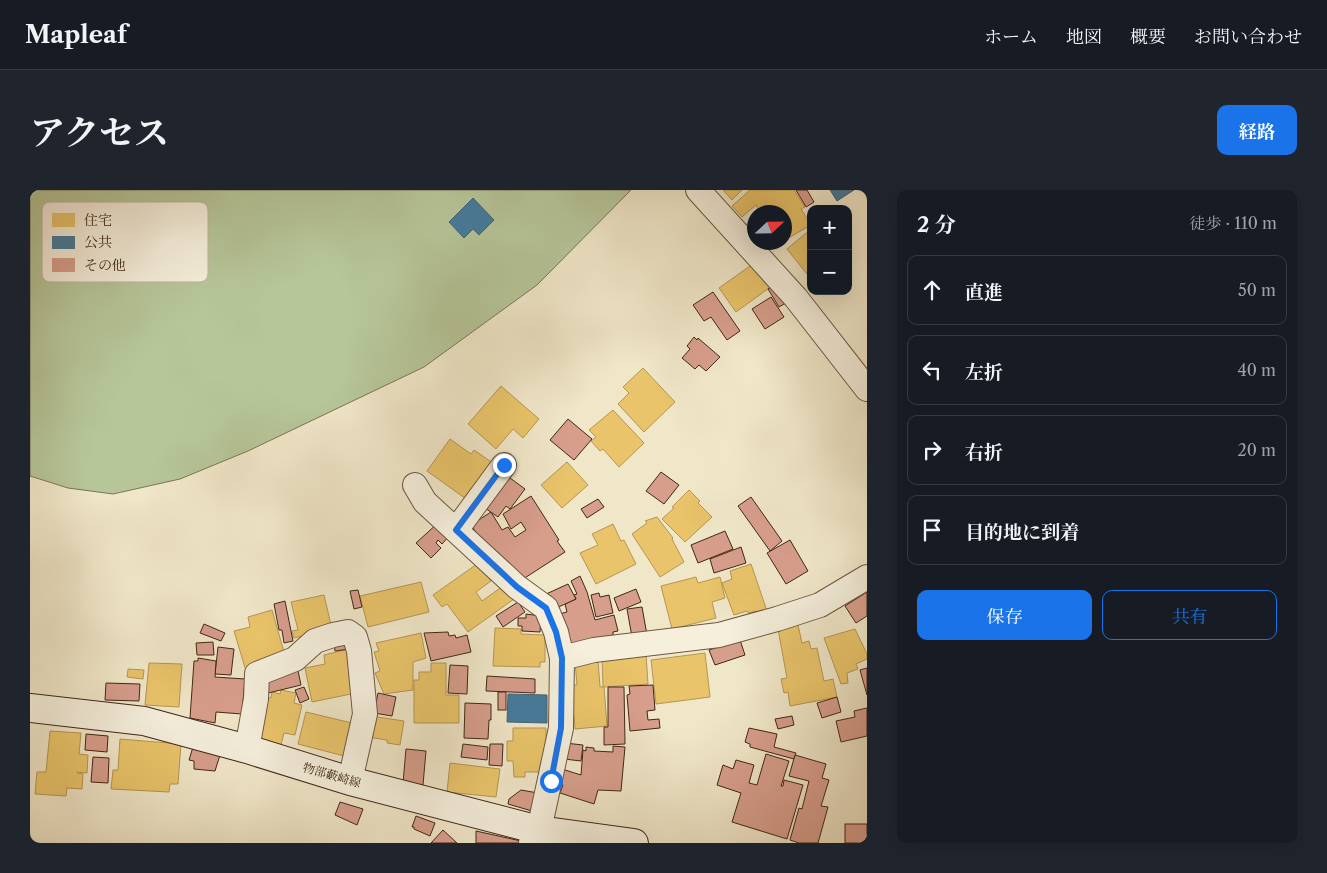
<!DOCTYPE html>
<html lang="ja">
<meta charset="utf-8">
<style>
body{margin:0;font-family:"Libre Caslon Text","Noto Serif JP",serif;background:#20242c;color:#f1f3f6}
.controls{position:absolute;right:15px;top:15px;display:grid;overflow:hidden;border-radius:10px;box-shadow:0 5px 20px #0002}
.controls button{width:45px;height:45px;display:grid;place-items:center;padding:0;border:0;border-bottom:1px solid #363941;background:#171b24;color:#f1f3f6;font:25px sans-serif}
.compass{position:absolute;left:717px;top:15px;width:45px;height:45px;border-radius:50%;background:#171b24;box-shadow:0 5px 20px #0002;rotate:68deg}
.stop{position:absolute;width:15px;height:15px;margin:-11px;border:4px solid #1a73e8;border-radius:50%;background:#fff}
.stop.end{background:#1a73e8;border-color:#fff;box-shadow:0 1px 5px #0008}
.list{margin:0;padding:0;list-style:none}
h2{display:flex;justify-content:space-between;align-items:center;height:65px;margin:0;padding:0 20px;font-size:21px}
h2 small{font-size:16px;font-weight:400;color:#9ea1a6}
.list li{display:grid;grid-template-columns:32px 1fr auto;gap:15px;align-items:center;box-sizing:border-box;height:70px;margin:0 10px 10px;padding:0 10px;border:1px solid #363941;border-radius:10px}
.list b{display:block;font-size:19px;white-space:nowrap}
.list em{font-size:16px;font-style:normal;color:#9ea1a6}
.actions{display:flex;gap:10px;padding:15px 20px}
.actions a{flex:1;padding:11px 0;border:1px solid #1a73e8;border-radius:10px;text-align:center;font-size:18px;color:#1a73e8}
.actions .main{background:#1a73e8;color:#fff}
.icon{flex:none;width:28px;height:28px;fill:none;stroke:currentColor;stroke-width:2;stroke-linecap:round;stroke-linejoin:round}
.map{position:relative;flex:none;width:837px;height:653px;overflow:hidden;border-radius:10px}
header{display:flex;align-items:center;gap:30px;box-sizing:border-box;height:70px;padding:0 25px;background:#171b24;border-bottom:1px solid #363941}
header strong{font-size:24px}
nav{display:flex;gap:28px;margin-inline-start:auto;font-size:18px}
.intro{display:flex;align-items:center;justify-content:space-between;box-sizing:border-box;height:120px;padding:0 30px}
h1{margin:0;font-size:35px}
.button{padding:12px 22px;border-radius:10px;background:#1a73e8;color:#fff;font-size:18px;font-weight:700}
main{display:flex;gap:30px;padding:0 30px}
aside{flex:1;background:#171b24;border-radius:10px;box-shadow:0 5px 20px #0002}
.map>svg:first-child{display:block}
</style>
<header>
<strong>Mapleaf</strong>
<nav><a>ホーム</a><a>地図</a><a>概要</a><a>お問い合わせ</a></nav>
</header>
<div class="intro"><h1>アクセス</h1><a class="button">経路</a></div>
<main>
<div class="map">
<svg width="837" height="653" viewBox="0 0 837 653">
<rect width="100%" height="100%" fill="#f0e7c9"/>
<filter id="stains"><feTurbulence type="fractalNoise" baseFrequency=".004" numOctaves="4"/><feColorMatrix values="0 0 0 0 .2 0 0 0 0 .09 0 0 0 0 .02 0 0 0 .5 -.17"/></filter>
<radialGradient id="worn" r=".72"><stop offset=".6" stop-color="#630" stop-opacity="0"/><stop offset="1" stop-color="#630" stop-opacity=".3"/></radialGradient>
<!-- green -->
<path fill="#b6c699" stroke="#7b7658" d="M0,0H601L507,95L394,177L218,261L150,289L83,304L38,298L0,286Z"/>
<!-- homes -->
<g fill="#e9c46a" stroke="#b69551">
<path d="M693,0H712L702,10Z"/>
<path d="M719,0H764L775,17L771,19L781,35L755,50L754,22H730L726,15L712,27L702,16L719,1Z"/>
<path d="M781,39V89L757,59Z"/>
<path d="M727,71L746,93L706,122L689,98Z"/>
<path d="M613,178L645,212L614,242L588,214L599,203L593,197Z"/>
<path d="M471,196L509,229L493,248L483,239L466,259L438,234Z"/>
<path d="M583,220L614,253L589,277L573,259L570,261L561,251L566,247L559,240Z"/>
<path d="M420,249L441,264L444,260L467,276L439,311L397,281Z"/>
<path d="M537,272L558,295L532,318L511,295Z"/>
<path d="M659,300L670,311L668,313L682,327L655,352L632,329L644,318L642,317Z"/>
<path d="M627,327L643,348L642,349L654,372L630,387L602,344L617,333L615,331Z"/>
<path d="M583,334L591,351L594,350L606,374L566,394L550,363L568,355L562,344Z"/>
<path d="M447,374L461,391L446,402L452,411L473,396L484,409L438,442L417,414L412,417L403,405Z"/>
<path d="M721,374L738,424L728,427L726,421L718,423L717,421L704,425L692,393L702,389L700,381Z"/>
<path d="M666,387L668,393L690,387L695,408L682,412L686,428L642,439L631,396Z"/>
<path d="M391,392L399,422L338,437L330,406Z"/>
<path d="M294,405L302,439L264,448L262,441L268,440L261,412Z"/>
<path d="M242,420L256,469L216,481L204,441L220,437L218,427Z"/>
<path d="M768,435L772,453L779,451L781,459L787,458L794,491L803,489L807,507L760,516L758,502L754,503L751,489L757,488L748,439Z"/>
<path d="M465,438L491,439V444L515,445V472H510V477L463,476Z"/>
<path d="M825,439L837,464V469L826,474L828,479L817,483L818,493L811,494L794,448Z"/>
<path d="M391,443L396,468L383,472V500L354,504L345,483L350,481L344,462L349,461L346,453Z"/>
<path d="M318,459L326,503L282,512L275,478L295,474L294,465Z"/>
<path d="M675,463L680,507L626,514L621,470Z"/>
<path d="M616,464L618,494L573,497L572,468Z"/>
<path d="M568,470L570,497H574L577,536L545,539L544,525L541,526V495H547L545,472Z"/>
<path d="M119,473L152,474L149,517L115,515Z"/>
<path d="M401,473H416V505H429V533H384V490H389V482H401Z"/>
<path d="M98,479L114,480L113,489L97,487Z"/>
<path d="M251,500L266,503L264,513L272,515L265,545L254,543L251,555L226,547L232,506L241,508L242,502L250,504Z"/>
<path d="M276,522L322,533L314,566L268,554Z"/>
<path d="M341,526L374,531L370,555L357,553V550L337,547Z"/>
<path d="M483,538H516V582H495V587H484L483,571H477V551H483Z"/>
<path d="M20,541L51,543L49,564L58,565L57,583L47,582V583L53,584L52,599L37,598L36,606L5,604L7,582H16Z"/>
<path d="M90,549L151,554L148,594H140L139,602L81,599L83,580H88Z"/>
<path d="M420,573L470,579L466,607L417,602Z"/>
</g>
<!-- public -->
<g fill="#457b9d" stroke="#446274">
<path d="M800,0H824L807,11Z"/>
<path d="M443,8L464,30L449,45L443,39L434,48L419,32Z"/>
<path d="M478,504L517,505V533L477,532Z"/>
</g>
<!-- building -->
<g fill="#d79e8c" stroke="#402716">
<path d="M766,0H777L784,12L776,17Z"/>
<path d="M751,91L764,108L749,117L738,99Z"/>
<path d="M683,102L710,141L697,150L681,127L674,131L663,115Z"/>
<path d="M741,107L754,127L735,139L722,119Z"/>
<path d="M664,147L667,150L668,148L690,167L676,181L669,175L665,179L652,168L660,159L657,156Z"/>
<path d="M538,229L562,249L544,270L520,250Z"/>
<path d="M631,282L649,295L634,314L616,301Z"/>
<path d="M476,285L495,299L480,319L476,316L468,327L455,318Z"/>
<path d="M501,306L529,350L527,351L535,362L490,391L465,371L441,335L461,322L472,340L478,337L485,347L496,340L491,332L481,339L473,324Z"/>
<path d="M721,307L752,351L740,361L708,316Z"/>
<path d="M568,309L574,317L557,328L551,319Z"/>
<path d="M409,332L421,344L412,354L408,350L406,353L411,358L401,368L386,353Z"/>
<path d="M695,341L703,359L668,373L661,355Z"/>
<path d="M760,350L778,381L756,394L737,363Z"/>
<path d="M711,357L716,373L684,383L680,369Z"/>
<path d="M550,386L557,402L565,430L584,425L588,441L583,442V445L536,456L525,425L537,422L535,414L546,409L544,405L547,404L541,391Z"/>
<path d="M538,394L546,409L522,420L514,405Z"/>
<path d="M606,399L611,412L589,421L584,408Z"/>
<path d="M328,400L332,417L324,419L320,401Z"/>
<path d="M837,402V426L826,433L815,416Z"/>
<path d="M569,403L570,407L579,405L583,423L566,427L561,405Z"/>
<path d="M255,411L263,451L254,453L252,440H249L244,414Z"/>
<path d="M488,412L495,422L473,437L466,426Z"/>
<path d="M612,417L617,445L602,447L597,419Z"/>
<path d="M496,424L511,426L510,442L492,441V436H488V428H496Z"/>
<path d="M174,434L195,443L191,451L170,443Z"/>
<path d="M418,442L419,446L425,445L426,448L437,445L441,462L401,471L394,443Z"/>
<path d="M318,447L320,459L305,461L304,449Z"/>
<path d="M710,450L715,465L685,475L679,460Z"/>
<path d="M183,452L184,465H167L166,453Z"/>
<path d="M188,457L204,459L201,485L185,484Z"/>
<path d="M168,468L186,471L185,487L215,489L212,524L186,522L185,533L160,528L164,471H168Z"/>
<path d="M420,475L438,476L437,504L418,503Z"/>
<path d="M267,476L271,495L234,504L231,491Z"/>
<path d="M837,478V505L830,480Z"/>
<path d="M457,486L505,489V503L456,501Z"/>
<path d="M76,493L110,494L109,511L75,510Z"/>
<path d="M623,495L625,520L617,521L618,530L629,529L630,538L600,541L597,505L600,504L599,496Z"/>
<path d="M274,497L279,509L270,513L265,500Z"/>
<path d="M578,497H594L595,554L574,555V537H578Z"/>
<rect x="468" y="502" width="8" height="18"/>
<path d="M348,503L366,507L362,526L344,523Z"/>
<path d="M807,507L811,522L792,528L787,513Z"/>
<path d="M435,513L461,514V530H459L458,549L434,548Z"/>
<path d="M837,518V546L811,552L806,531L825,527L824,521Z"/>
<path d="M762,526L764,535L748,539L745,529Z"/>
<path d="M719,538L747,544L744,557L766,563L764,569L720,557V554L715,552Z"/>
<path d="M56,544L78,546L77,562L55,560Z"/>
<path d="M535,553L553,555L551,571L534,569Z"/>
<path d="M433,554L458,557L457,570L431,567Z"/>
<path d="M460,554H473L472,576L459,575Z"/>
<path d="M583,556L595,557L591,601L568,600L564,614L530,603L533,595L528,593L532,579L551,585L553,560L556,561V557L564,558V561L583,562Z"/>
<path d="M163,557L190,565L185,581L164,579V571L159,570Z"/>
<path d="M376,559L396,561L393,595L373,593Z"/>
<path d="M736,564L759,571L751,596H753L754,590L773,595L757,649L702,632L711,603L687,595L693,575L703,579L706,570L724,575L719,593L727,595Z"/>
<path d="M765,565L796,574L792,588L799,590L791,616L798,617L788,653H769L760,650L769,618L772,619L779,591L759,586Z"/>
<path d="M63,567L79,568L78,593L61,592Z"/>
<path d="M491,600L508,603L502,621L478,614L479,609Z"/>
<path d="M310,612L333,619L327,635L305,625Z"/>
<path d="M386,626L405,633L400,646L384,639V637H382Z"/>
<rect x="815" y="634" width="22" height="19"/>
<path d="M413,640L427,653H401Z"/>
<path d="M446,641L491,651L490,653H446Z"/>
</g>
<g fill="none" stroke-linecap="round" stroke-linejoin="round">
<!-- minor casing -->
<g stroke="#6c5743" stroke-width="26">
<g id="minor">
<path d="M668,0L766,108L837,199"/>
<path d="M385,295L395,312L487,397L516,418L526,442L532,468L531,538L509,640L501,653"/>
<path d="M426,340L474,275"/>
<path d="M532,468L564,460L689,445L747,429L790,415L837,387"/>
<path d="M217,559L226,509L227,484L265,469L285,451L303,445L318,442L325,447L329,461L335,524L320,591"/>
</g>
</g>
<!-- secondary casing -->
<g stroke="#402716" stroke-width="30">
<path id="secondary" d="M0,518L114,531L217,559L320,591L509,640L604,653"/>
</g>
<!-- minor -->
<use href="#minor" stroke="#f5efdc" stroke-width="24"/>
<!-- secondary -->
<use href="#secondary" stroke="#f5efdc" stroke-width="28"/>
</g>
<g fill="none" stroke-linecap="round" stroke-linejoin="round">
<!-- route -->
<path stroke="#1a73e8" stroke-width="6" d="M474,275L426,340L487,397L516,418L526,442L532,468L531,538L521,591"/>
</g>
<g text-anchor="middle" dominant-baseline="central" stroke-width="5" stroke-linejoin="round" paint-order="stroke">
<!-- street labels -->
<g font-size="12" fill="#402716" stroke="#f5efdc">
<text transform="translate(302 585) rotate(16)">物部藪崎線</text>
</g>
</g>
<!-- legend -->
<rect x="12" y="12" width="166" height="80" rx="8" fill="#f5efdc" stroke="#bfb3a1" stroke-width="1"/>
<rect x="22" y="23" width="23" height="14" fill="#e9c46a"/>
<rect x="22" y="46" width="23" height="13" fill="#457b9d"/>
<rect x="22" y="68" width="23" height="14" fill="#d79e8c"/>
<g font-size="14" fill="#402716">
<text x="54" y="35">住宅</text>
<text x="54" y="57">公共</text>
<text x="54" y="80">その他</text>
</g>
<rect width="100%" height="100%" filter="url(#stains)"/>
<rect width="100%" height="100%" fill="url(#worn)"/>
</svg>
<div class="controls">
<button>+</button>
<button>−</button>
</div>
<svg class="compass" viewBox="-18 -18 36 36"><path d="M0-13l5 13h-10z" fill="#e53935"/><path d="M0 13l5-13h-10z" fill="#9ea1a6"/></svg>
<div class="stop" style="left:521px;top:591px"></div>
<div class="stop end" style="left:474px;top:275px"></div>
</div>
<aside>
<h2>2 分<small>徒歩 · 110 m</small></h2>
<ul class="list">
<li><svg class="icon" aria-label="ahead" viewBox="0 0 24 24"><path d="M12 20V5M6 11l6-6 6 6"/></svg><div><b>直進</b></div><em>50 m</em></li>
<li><svg class="icon" aria-label="left" viewBox="0 0 24 24"><path d="M17 20v-9H6M10 6l-5 5 5 5"/></svg><div><b>左折</b></div><em>40 m</em></li>
<li><svg class="icon" aria-label="right" viewBox="0 0 24 24"><path d="M7 20v-9h11M14 6l5 5-5 5"/></svg><div><b>右折</b></div><em>20 m</em></li>
<li><svg class="icon" aria-label="arrive" viewBox="0 0 24 24"><path d="M6 21V4h12l-3 4 3 4H6"/></svg><div><b>目的地に到着</b></div></li>
</ul>
<div class="actions"><a class="main">保存</a><a>共有</a></div>
</aside>
</main>
